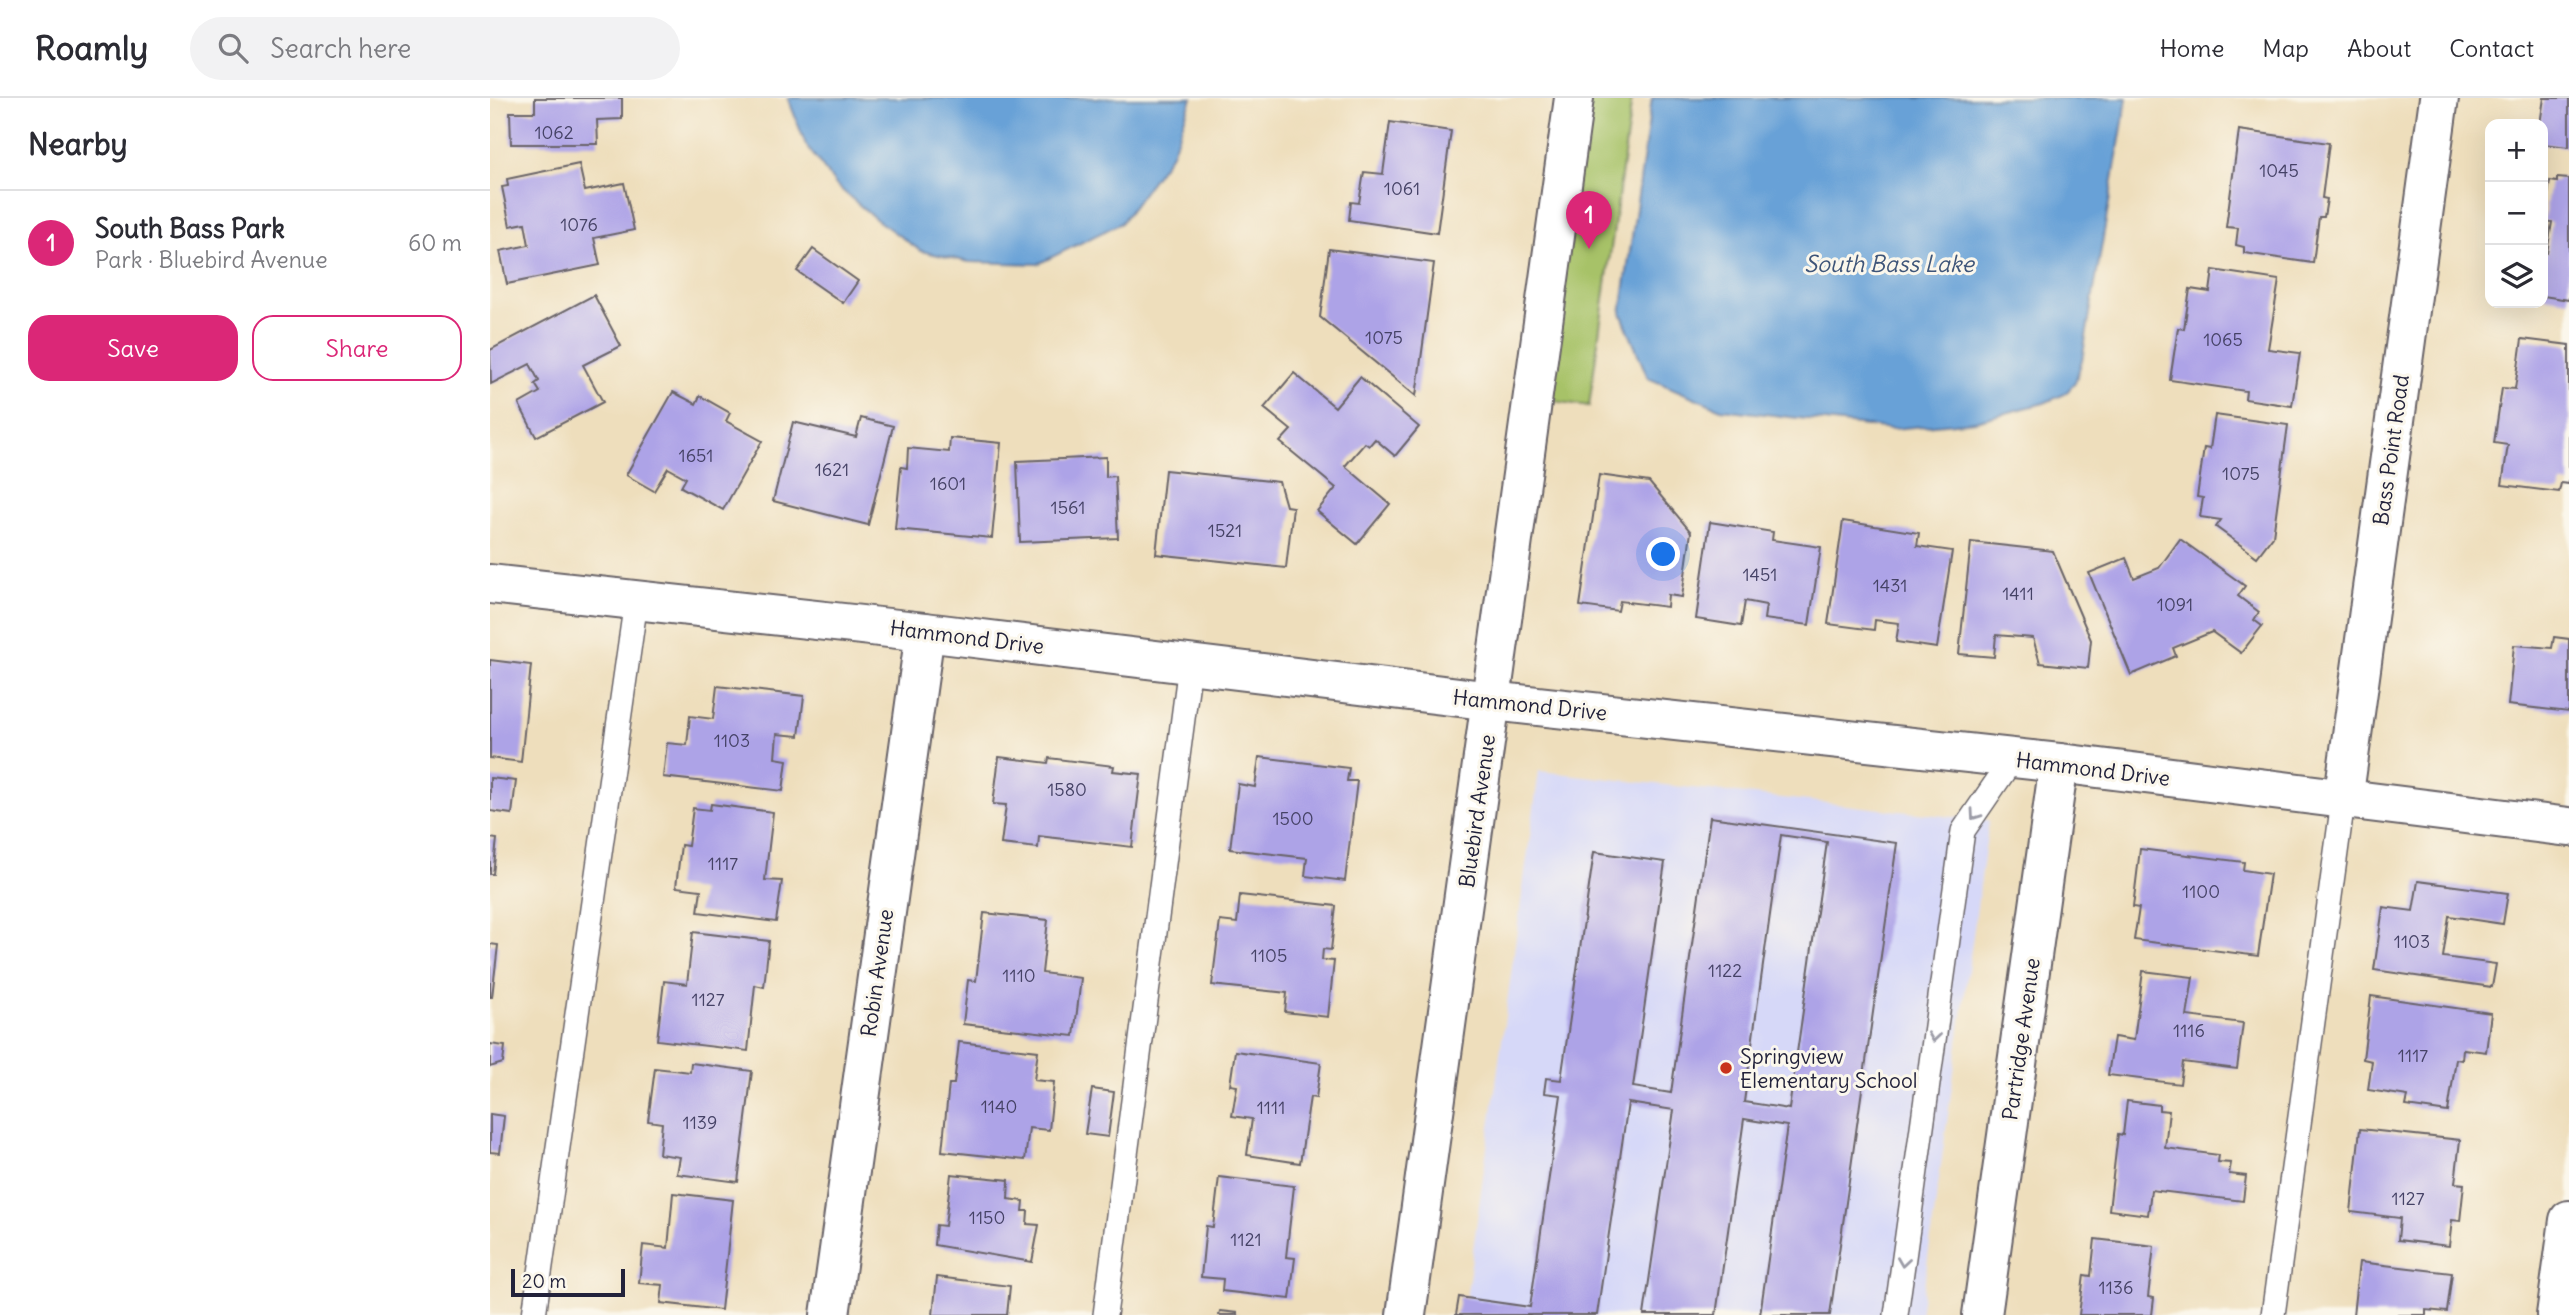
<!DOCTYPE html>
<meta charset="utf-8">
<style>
body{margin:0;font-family:Delius,sans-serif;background:#f2f2f3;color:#2b2b33}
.controls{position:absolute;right:21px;top:21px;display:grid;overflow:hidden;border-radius:14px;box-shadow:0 7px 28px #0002}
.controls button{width:63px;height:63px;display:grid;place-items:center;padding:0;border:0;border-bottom:2px solid #e1e1e2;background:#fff;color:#2b2b33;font:35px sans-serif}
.scale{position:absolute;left:21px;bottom:18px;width:114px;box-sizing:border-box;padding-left:7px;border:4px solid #22223b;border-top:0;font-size:19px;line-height:24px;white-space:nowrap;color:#22223b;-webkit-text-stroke:5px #fbf7ec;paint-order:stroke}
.you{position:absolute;left:1174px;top:457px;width:24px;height:24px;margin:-18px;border:5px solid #fff;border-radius:50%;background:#1a73e8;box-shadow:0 0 0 10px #1a73e833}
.badge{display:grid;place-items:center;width:46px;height:46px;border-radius:50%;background:#db2777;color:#fff;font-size:23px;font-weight:700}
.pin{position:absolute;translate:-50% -58px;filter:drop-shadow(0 2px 4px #0008)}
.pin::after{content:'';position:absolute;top:37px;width:24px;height:21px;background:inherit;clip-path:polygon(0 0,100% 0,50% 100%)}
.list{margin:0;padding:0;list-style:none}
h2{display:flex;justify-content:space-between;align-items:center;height:91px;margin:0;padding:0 28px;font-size:30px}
h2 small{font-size:23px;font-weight:400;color:#7c7c81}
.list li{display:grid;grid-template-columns:46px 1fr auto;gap:21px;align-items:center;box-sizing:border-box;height:105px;padding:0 28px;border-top:2px solid #e1e1e2}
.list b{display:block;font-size:26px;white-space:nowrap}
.list p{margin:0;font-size:23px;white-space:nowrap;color:#7c7c81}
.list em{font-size:23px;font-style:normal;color:#7c7c81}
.actions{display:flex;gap:14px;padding:21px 28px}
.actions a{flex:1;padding:16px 0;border:2px solid #db2777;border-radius:21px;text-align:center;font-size:24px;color:#db2777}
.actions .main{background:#db2777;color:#fff}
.icon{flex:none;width:38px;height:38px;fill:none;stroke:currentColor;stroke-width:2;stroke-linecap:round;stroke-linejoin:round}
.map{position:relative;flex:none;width:2079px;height:1217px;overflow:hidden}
header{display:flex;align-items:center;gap:42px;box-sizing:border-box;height:98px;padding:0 35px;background:#fff;border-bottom:2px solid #e1e1e2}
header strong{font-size:33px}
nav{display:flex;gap:38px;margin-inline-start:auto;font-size:24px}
.search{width:490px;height:63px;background:#f2f2f3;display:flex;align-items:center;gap:18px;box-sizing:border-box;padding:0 24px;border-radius:38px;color:#7c7c81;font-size:26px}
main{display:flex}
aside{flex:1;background:#fff}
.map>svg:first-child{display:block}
</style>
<header>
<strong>Roamly</strong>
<div class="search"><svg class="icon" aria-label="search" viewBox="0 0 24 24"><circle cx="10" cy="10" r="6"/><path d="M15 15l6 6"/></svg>Search here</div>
<nav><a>Home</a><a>Map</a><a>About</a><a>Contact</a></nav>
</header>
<main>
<aside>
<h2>Nearby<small></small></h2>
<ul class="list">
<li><span class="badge">1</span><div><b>South Bass Park</b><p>Park · Bluebird Avenue</p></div><em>60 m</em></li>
</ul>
<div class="actions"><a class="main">Save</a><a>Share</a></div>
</aside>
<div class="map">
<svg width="2079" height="1217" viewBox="0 0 2079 1217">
<rect width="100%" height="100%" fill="#fbf7ec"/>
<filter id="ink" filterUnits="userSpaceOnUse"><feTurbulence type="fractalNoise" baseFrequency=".0143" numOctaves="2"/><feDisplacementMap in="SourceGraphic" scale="14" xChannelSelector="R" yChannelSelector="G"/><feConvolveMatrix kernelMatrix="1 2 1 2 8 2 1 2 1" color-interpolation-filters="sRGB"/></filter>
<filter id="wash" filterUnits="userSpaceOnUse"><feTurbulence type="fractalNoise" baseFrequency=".00686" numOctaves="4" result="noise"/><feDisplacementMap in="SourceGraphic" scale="28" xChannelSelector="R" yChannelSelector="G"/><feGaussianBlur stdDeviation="1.57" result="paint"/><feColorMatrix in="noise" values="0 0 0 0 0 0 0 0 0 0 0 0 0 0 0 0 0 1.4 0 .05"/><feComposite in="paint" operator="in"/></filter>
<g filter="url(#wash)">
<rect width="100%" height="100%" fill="#eedebc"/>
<!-- built -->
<path fill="#d6d8f8" d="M1049,673L1499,723L1430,1217H974Z"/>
<!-- green -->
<path fill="#a7c268" stroke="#647252" stroke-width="2" d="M1098,0H1142L1099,308L1056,302Z"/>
<!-- water -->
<g fill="#68a1d7" stroke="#456289" stroke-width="2">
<path d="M298,0H702L682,55L631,125L548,166L479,164L431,153L387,122L347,88L316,47Z"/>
<path d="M1162,0H1637L1592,262L1585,285L1575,296L1554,305L1485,323L1403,331L1231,311L1158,280L1131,215Z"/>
</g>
<g id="blocks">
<!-- building -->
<g fill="#ada3e7" fill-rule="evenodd">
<path d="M45,0H132V21L107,22L108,46H21L20,14H45Z"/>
<path d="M2054,0H2079V49L2053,46L2050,26Z"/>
<path d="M900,24L961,33L947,135L859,122L861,104L869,105L874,74L893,76Z"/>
<path d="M1749,32L1839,45L1832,100L1837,101L1834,119H1829L1823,165L1754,155V149L1746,147L1748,130L1736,129Z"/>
<path d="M89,66L95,93L134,85L144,132L104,140L110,167L17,186L10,153L39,147L35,125L20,128L12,89L18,88L17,81Z"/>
<path d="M2067,80L2079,81V202L2053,198V154L2057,155L2062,124L2054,123L2060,83L2067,84Z"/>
<path d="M323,151L368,183L353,205L307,173Z"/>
<path d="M839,151L944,165L926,298L830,219Z"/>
<path d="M1723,172L1789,182L1778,251L1810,255L1802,308L1755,301L1756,293L1680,282L1688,230L1694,231L1700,191L1720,194Z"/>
<path d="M104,197L131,248L93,267L113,304L46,339L29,306L50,294L45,286L49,283L40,266L1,286L0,252Z"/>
<path d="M2032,241L2079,247V386L2071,385L2069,394L2012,387L2018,347L2004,345L2012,290L2025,291Z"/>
<path d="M804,275L845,309L870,279L929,329L905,358L885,341L879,348L875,345L855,368L900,406L867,446L827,413L846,390L790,344L801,332L774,310Z"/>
<path d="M183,294L206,306L210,298L240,315L236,323L272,343L233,412L191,389L196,380L178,370L164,393L136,377Z"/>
<path d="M1725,317L1798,327L1783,438L1767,459L1726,429L1731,422L1710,419L1713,400L1707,399L1714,350L1720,351Z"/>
<path d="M371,320L403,328L378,427L283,403L303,324L366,339Z"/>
<path d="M460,340L511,345L502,440L405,431L411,369L417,370L418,350L459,354Z"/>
<path d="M616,359V379L625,378L628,440L530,444L527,363Z"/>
<path d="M675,372L789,384L796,408L803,409L796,470L666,456Z"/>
<path d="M1109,377L1159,384L1201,434L1192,499L1178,497L1177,509L1130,503L1128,513L1090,508Z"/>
<path d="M1353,423L1429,435L1427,448L1462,453L1447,550L1406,544L1409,525L1385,522L1384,532L1338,526Z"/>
<path d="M1220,424L1283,434L1282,442L1331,449L1319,527L1274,521L1276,507L1255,503L1251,528L1206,521Z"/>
<path d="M1690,441L1755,488L1748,498L1769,514L1764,522L1772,528L1751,555L1722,534L1683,550L1686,558L1641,577L1599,475L1636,460L1644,480L1669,470Z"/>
<path d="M1481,444L1563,453L1601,542L1598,570L1550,565L1543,540L1506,537L1504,559L1469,556Z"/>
<path d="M2064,539L2079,541V614L2018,607L2024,547L2062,550Z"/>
<path d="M0,562L41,567L31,664L0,660Z"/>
<path d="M227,588L314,598L309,638L287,636L285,660L297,662L293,693L173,679L177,645L197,647L200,618L223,621Z"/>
<path d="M509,659L558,665L559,660L624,668L623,673L651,676L642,749L549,738L548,750L511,746L516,707L503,706Z"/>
<path d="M769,659L859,670L857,683H867L855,783L815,778L817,760L740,751L748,686L765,689Z"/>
<path d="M0,680L26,683L22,716L0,713Z"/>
<path d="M221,706L283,714L275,782L292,783L286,824L208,814L211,792L186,789L191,747L198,748L203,710L220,712Z"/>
<path d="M1220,719L1407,745L1340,1217H1270L1297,1028L1254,1021L1226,1217H1154L1184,1012L1138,1005L1107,1217H966L969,1199L1040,1209L1071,997L1054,995L1056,980L1071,982L1104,754L1175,764L1143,989L1181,995ZM1291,737L1337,744L1299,1011L1254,1004Z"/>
<path d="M0,740L7,741L3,776H0Z"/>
<path d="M1650,751L1754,764L1753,772L1780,776L1768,858L1644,842L1649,810L1643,809Z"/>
<path d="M1928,783L2018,795L2013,826L1959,818L1953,859L2006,866L2002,889L1884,872L1893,809L1923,813Z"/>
<path d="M750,797L846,808L841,852L833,851L832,862L844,863L838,919L795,914L797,895L722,887L730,823L747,825Z"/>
<path d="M494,815L558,822L552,875L591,880L584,938L473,926L478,882L486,883Z"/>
<path d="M203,834L279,843L274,889L265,887L258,953L167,942L174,883L197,886Z"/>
<path d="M0,846L8,847L2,899H0Z"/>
<path d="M1653,873L1703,879L1697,918L1753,925L1747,971L1693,964L1690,986L1618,977L1624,939L1644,942Z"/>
<path d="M1881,898L2001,915L1996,954L1973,951L1972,962L1966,961L1958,1014L1916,1008L1918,998L1878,992L1882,963L1873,961Z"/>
<path d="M469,944L548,953L544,982L564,984L559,1032L539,1030L535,1062L452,1053L459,986H464Z"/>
<path d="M0,946L15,948L13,965L0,969Z"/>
<path d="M745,953L831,965L826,1000L820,999L810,1065L757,1057L762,1021L742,1018L747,988L740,987Z"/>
<path d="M201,965L262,973L248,1084L187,1076L190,1059L169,1056L172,1025L158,1023L165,970L200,974Z"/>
<path d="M602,991L624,994L618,1039L595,1036Z"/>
<path d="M1637,1003L1669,1007V1012L1679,1013L1675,1050L1729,1057L1728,1064L1741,1065L1739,1076L1756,1078L1753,1103L1661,1092L1658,1117L1619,1112L1628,1036L1633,1037Z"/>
<path d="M0,1016L14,1018L10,1055L0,1054Z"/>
<path d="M1870,1031L1970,1042L1965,1085L1974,1086L1970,1123L1962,1122L1959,1148L1908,1142L1910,1120L1861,1114Z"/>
<path d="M461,1076L519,1082L518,1101L534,1103L533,1113H538L537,1126L549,1127L542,1164L444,1147L446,1127L455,1128Z"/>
<path d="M729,1079L804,1088L796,1159L805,1160L800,1201L732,1193L733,1181L711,1179L716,1128L723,1129Z"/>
<path d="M183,1095L243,1102L231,1212L171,1205L173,1187L149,1185L153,1147L178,1150Z"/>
<path d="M1605,1141L1664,1148L1658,1199L1664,1200L1662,1217H1589L1594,1177L1601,1178Z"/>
<path d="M1869,1164L1962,1175L1957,1214L1936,1212V1217H1863Z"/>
<path d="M447,1179L520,1188L517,1217H443Z"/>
<path d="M730,1213L747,1215V1217H729Z"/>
</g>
</g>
</g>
<g filter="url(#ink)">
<use href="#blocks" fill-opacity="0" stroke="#696468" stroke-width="2"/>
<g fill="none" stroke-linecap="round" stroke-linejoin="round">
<!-- lane casing -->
<g stroke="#696468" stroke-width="26">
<g id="lane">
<path d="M44,1217L146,503"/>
<path d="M615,1217L700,567"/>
<path d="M1406,1217L1473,733L1523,660"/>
<path d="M1783,1217L1853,703"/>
</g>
</g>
<!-- street casing -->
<g stroke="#696468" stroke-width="42">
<g id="street">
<path d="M0,486L435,534L1002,603L1569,665L2079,729"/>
<path d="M1853,703L1949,0"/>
<path d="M340,1217L435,534"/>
<path d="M916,1217L1084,0"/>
<path d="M1492,1217L1569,665"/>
<path d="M2066,1217L2079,1122"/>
</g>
</g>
<!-- lane -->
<use href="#lane" stroke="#fff" stroke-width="23"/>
<!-- street -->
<use href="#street" stroke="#fff" stroke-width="38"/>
</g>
<!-- one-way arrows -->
<defs><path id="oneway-chevron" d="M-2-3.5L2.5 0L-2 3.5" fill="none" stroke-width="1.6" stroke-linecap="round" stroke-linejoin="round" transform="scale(1.75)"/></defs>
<g stroke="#9c9ca7">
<use href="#oneway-chevron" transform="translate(1485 717) rotate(125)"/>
<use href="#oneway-chevron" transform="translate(1444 939) rotate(98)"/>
<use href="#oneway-chevron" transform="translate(1413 1164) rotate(98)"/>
</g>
</g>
<!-- markers -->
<circle fill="#c8321e" stroke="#fbf7ec" stroke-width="2.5" cx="1236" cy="970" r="7"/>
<g text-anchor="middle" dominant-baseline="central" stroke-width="6" stroke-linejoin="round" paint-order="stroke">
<!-- number labels -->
<g font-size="18" fill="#454266">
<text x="64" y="34">1062</text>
<text x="1789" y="72">1045</text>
<text x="912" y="90">1061</text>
<text x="89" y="126">1076</text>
<text x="894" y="239">1075</text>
<text x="1733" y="241">1065</text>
<text x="206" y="357">1651</text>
<text x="342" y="371">1621</text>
<text x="1751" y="375">1075</text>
<text x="458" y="385">1601</text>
<text x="578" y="409">1561</text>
<text x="735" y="432">1521</text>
<text x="1270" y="476">1451</text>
<text x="1400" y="487">1431</text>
<text x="1528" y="495">1411</text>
<text x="1685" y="506">1091</text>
<text x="242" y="642">1103</text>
<text x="577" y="691">1580</text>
<text x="803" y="720">1500</text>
<text x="233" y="765">1117</text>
<text x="1711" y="793">1100</text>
<text x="1922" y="843">1103</text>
<text x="779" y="857">1105</text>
<text x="1235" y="872">1122</text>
<text x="529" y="877">1110</text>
<text x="218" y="901">1127</text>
<text x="1699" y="932">1116</text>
<text x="1923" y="957">1117</text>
<text x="509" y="1008">1140</text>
<text x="781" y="1009">1111</text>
<text x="210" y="1024">1139</text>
<text x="1918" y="1100">1127</text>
<text x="497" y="1119">1150</text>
<text x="756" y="1141">1121</text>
<text x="1626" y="1189">1136</text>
</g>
<!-- street labels -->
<g font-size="21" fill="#22223b" stroke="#fbf7ec">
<text transform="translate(1901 352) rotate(-82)">Bass Point Road</text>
<text transform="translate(477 539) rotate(7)">Hammond Drive</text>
<text transform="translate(1040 607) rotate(6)">Hammond Drive</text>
<text transform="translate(1603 671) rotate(7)">Hammond Drive</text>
<text transform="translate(987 713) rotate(-82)">Bluebird Avenue</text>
<text transform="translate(387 875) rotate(-82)">Robin Avenue</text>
<text transform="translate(1531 941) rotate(-82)">Partridge Avenue</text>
</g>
<!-- poi labels -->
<g font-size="21" fill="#22223b" stroke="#fbf7ec" text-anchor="start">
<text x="1250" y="958">Springview<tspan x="1250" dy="24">Elementary School</tspan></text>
</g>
<!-- water labels -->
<g font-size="23" font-style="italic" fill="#3e5579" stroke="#fbf7ec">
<text x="1399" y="165">South Bass Lake</text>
</g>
</g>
</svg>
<div class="controls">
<button>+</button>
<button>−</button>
<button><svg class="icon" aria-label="layers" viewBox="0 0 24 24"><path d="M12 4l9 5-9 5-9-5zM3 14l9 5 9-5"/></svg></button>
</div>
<div class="scale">20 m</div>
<div class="you"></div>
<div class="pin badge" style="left:1099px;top:151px">1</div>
</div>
</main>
